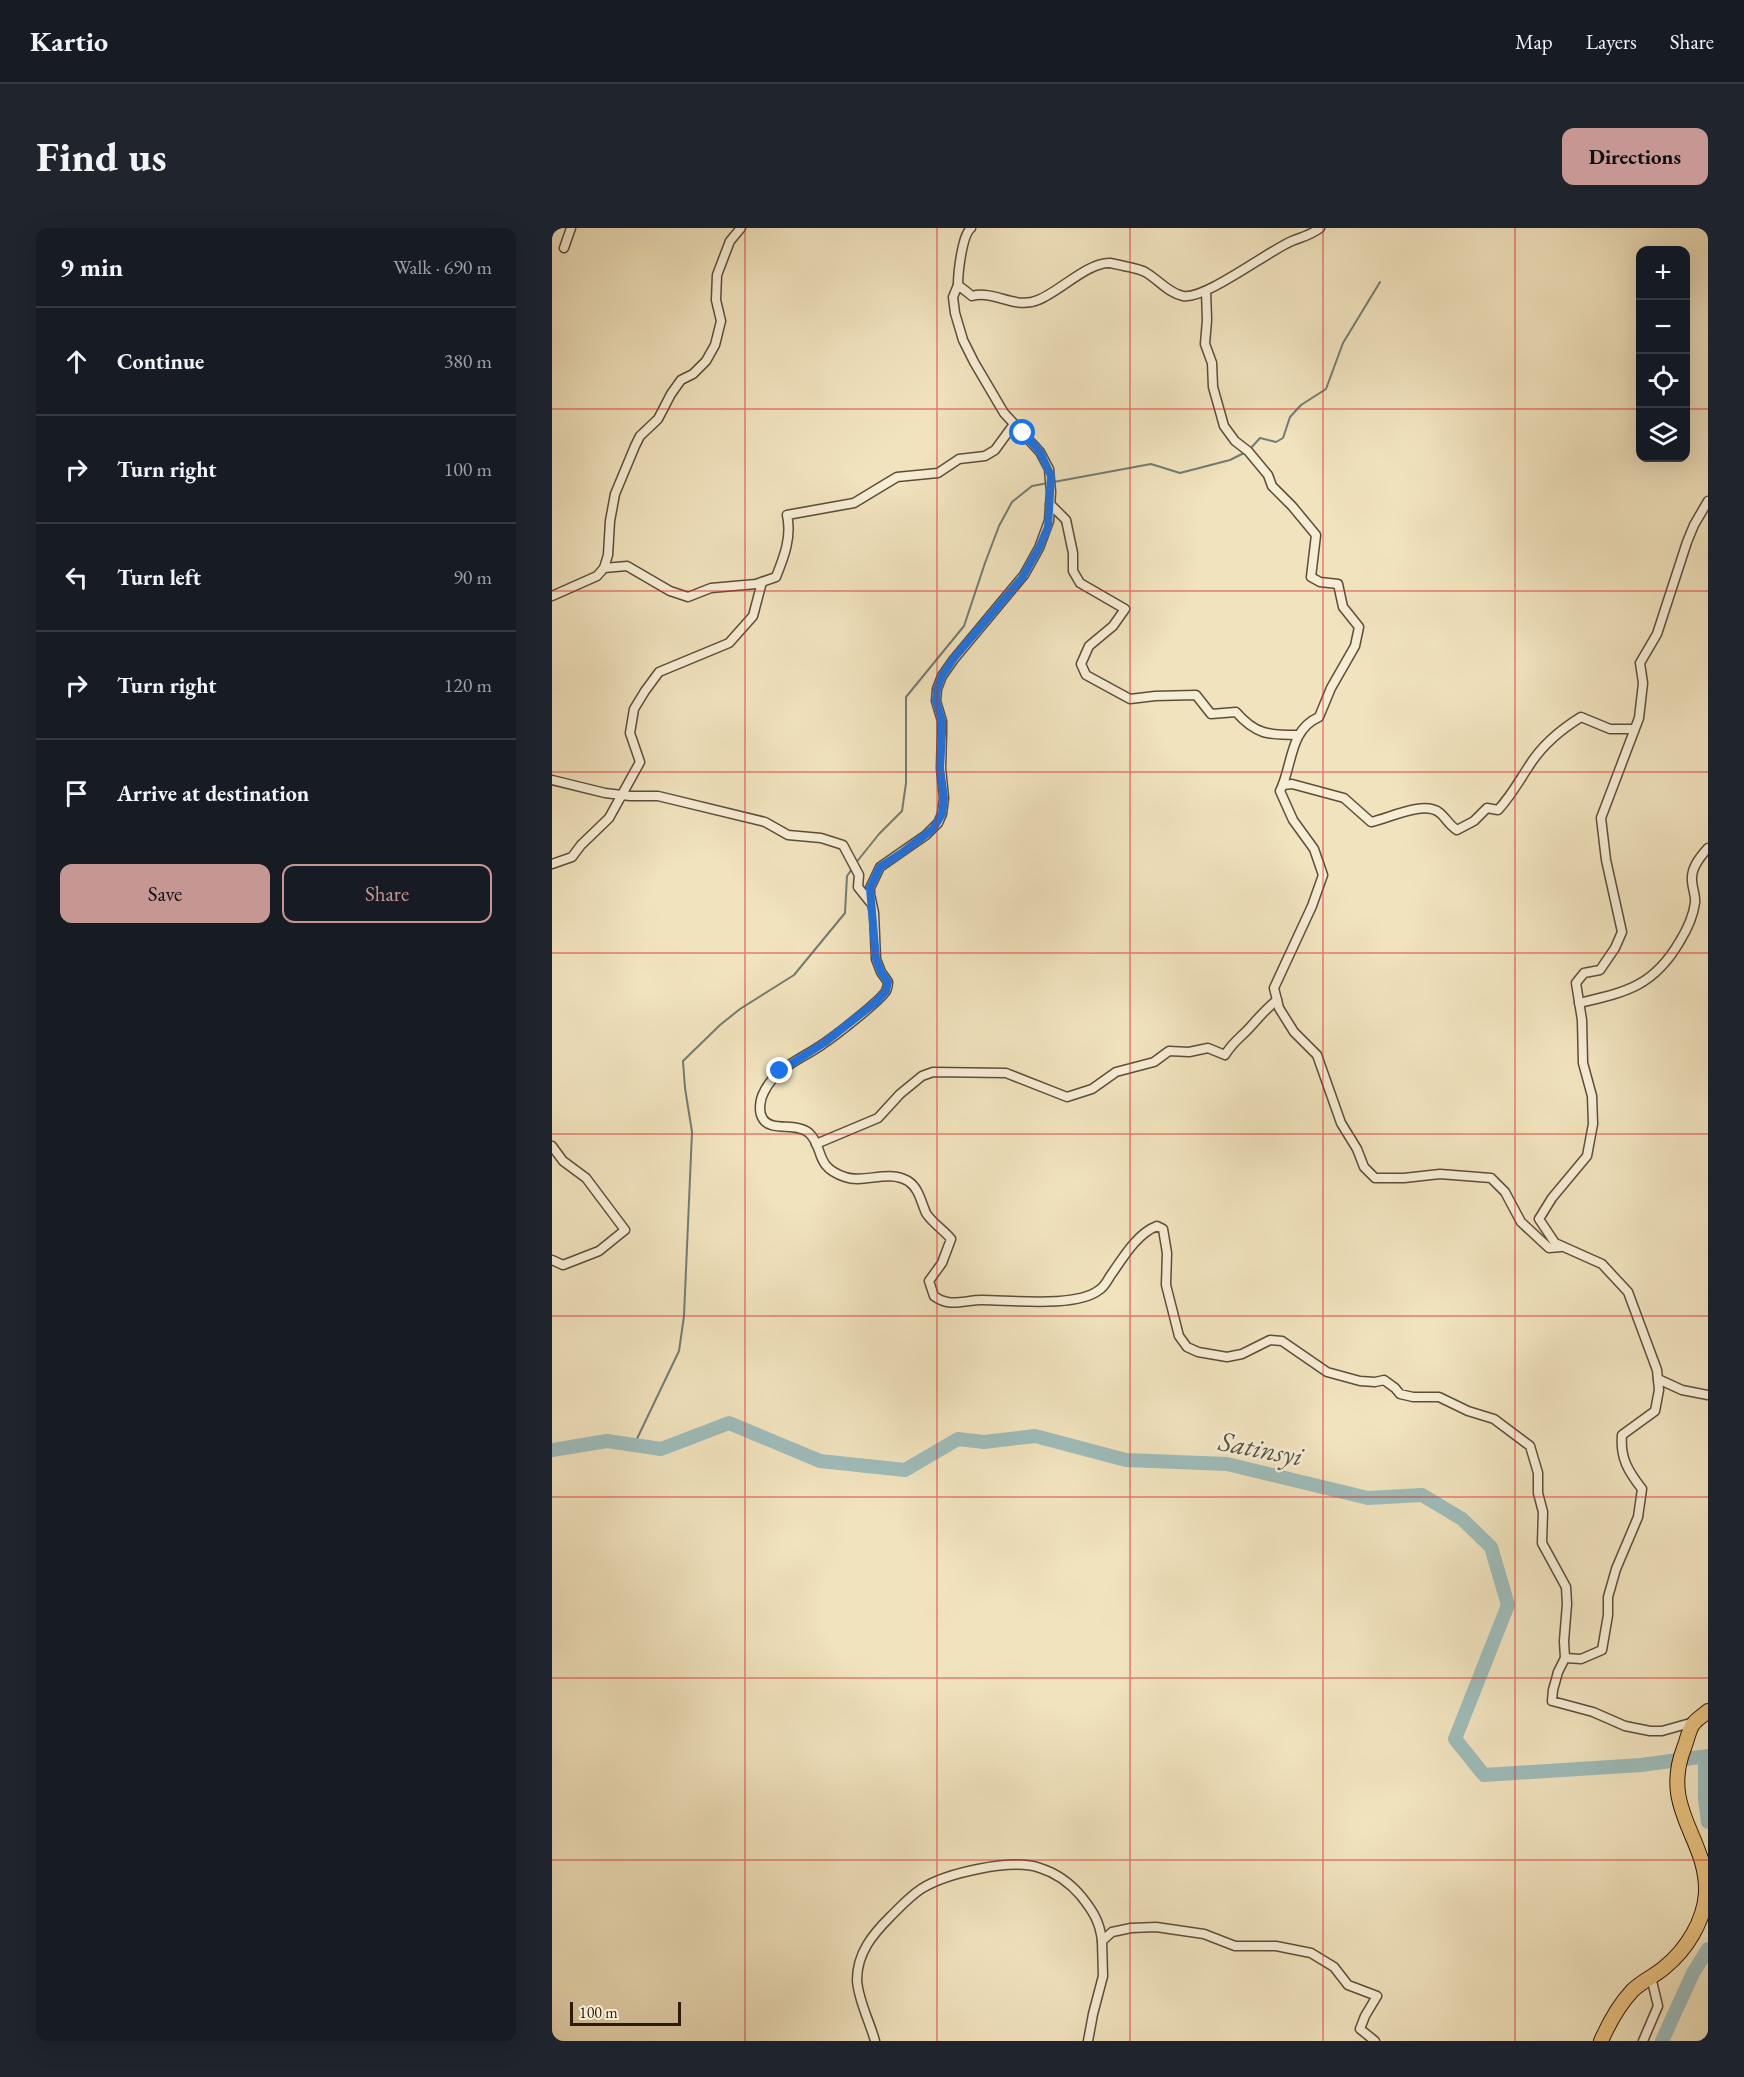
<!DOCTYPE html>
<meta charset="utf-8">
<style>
body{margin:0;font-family:"EB Garamond",serif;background:#20242c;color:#f1f3f6}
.controls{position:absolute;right:18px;top:18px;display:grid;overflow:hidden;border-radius:12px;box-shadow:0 6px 24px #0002}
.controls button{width:54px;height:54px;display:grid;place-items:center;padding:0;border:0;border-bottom:2px solid #363941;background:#171b24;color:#f1f3f6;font:30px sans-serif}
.scale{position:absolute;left:18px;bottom:15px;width:111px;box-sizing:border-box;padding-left:6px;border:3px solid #2d1b0a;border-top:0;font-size:16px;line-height:21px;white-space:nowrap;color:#2d1b0a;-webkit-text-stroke:4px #f6edd5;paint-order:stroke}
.stop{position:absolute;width:18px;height:18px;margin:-14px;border:4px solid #1a73e8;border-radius:50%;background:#fff}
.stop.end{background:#1a73e8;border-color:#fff;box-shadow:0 2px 6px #0008}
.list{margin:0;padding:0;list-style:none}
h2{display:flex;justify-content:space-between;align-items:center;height:78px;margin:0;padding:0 24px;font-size:26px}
h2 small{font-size:20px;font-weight:400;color:#9ea1a6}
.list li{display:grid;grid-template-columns:39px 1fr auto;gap:18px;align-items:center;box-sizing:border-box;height:108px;padding:0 24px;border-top:2px solid #363941}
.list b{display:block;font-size:22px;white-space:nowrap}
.list em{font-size:20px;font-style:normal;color:#9ea1a6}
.actions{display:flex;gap:12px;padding:18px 24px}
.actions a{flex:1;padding:14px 0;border:2px solid #c59692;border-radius:12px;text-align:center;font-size:21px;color:#c59692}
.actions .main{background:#c59692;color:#111}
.icon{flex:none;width:33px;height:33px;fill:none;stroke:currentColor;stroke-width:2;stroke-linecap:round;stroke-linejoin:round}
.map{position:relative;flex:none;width:1156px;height:1813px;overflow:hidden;border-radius:12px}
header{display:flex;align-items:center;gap:36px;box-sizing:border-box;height:84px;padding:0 30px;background:#171b24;border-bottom:2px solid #363941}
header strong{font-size:28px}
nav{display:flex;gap:33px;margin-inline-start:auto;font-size:21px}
.intro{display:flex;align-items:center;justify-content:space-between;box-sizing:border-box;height:144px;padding:0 36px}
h1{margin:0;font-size:42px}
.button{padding:15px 27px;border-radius:12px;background:#c59692;color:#111;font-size:21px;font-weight:700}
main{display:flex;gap:36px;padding:0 36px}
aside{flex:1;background:#171b24;border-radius:12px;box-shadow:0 6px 24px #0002}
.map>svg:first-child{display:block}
</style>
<header>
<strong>Kartio</strong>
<nav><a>Map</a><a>Layers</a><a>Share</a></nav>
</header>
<div class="intro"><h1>Find us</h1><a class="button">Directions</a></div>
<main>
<aside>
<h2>9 min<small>Walk · 690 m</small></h2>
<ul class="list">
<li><svg class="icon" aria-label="ahead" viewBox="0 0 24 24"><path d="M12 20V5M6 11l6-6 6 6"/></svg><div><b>Continue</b></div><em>380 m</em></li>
<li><svg class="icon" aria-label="right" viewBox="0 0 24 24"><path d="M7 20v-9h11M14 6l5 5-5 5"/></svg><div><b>Turn right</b></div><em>100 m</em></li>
<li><svg class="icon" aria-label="left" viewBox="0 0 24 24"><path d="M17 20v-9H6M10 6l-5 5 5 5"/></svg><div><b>Turn left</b></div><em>90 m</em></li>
<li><svg class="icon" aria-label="right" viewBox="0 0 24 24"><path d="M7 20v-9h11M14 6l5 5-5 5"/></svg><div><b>Turn right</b></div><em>120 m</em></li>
<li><svg class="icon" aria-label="arrive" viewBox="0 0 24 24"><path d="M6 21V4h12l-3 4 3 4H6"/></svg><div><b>Arrive at destination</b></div></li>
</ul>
<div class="actions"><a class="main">Save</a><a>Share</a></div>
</aside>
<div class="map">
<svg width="1156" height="1813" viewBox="0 0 1156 1813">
<rect width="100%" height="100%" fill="#f1e3be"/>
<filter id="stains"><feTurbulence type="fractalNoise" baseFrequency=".00333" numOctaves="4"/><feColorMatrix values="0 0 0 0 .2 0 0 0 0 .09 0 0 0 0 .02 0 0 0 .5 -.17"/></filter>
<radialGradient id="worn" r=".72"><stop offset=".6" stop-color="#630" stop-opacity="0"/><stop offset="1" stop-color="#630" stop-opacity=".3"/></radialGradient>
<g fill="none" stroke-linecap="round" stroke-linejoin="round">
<!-- stream -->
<g stroke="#717c74" stroke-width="2">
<path d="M698,221L708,210L724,214L731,210L738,189L749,177L774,161L791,115L828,54"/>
<path d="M303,636L327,606L350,583L354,555V469L412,398L433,335L447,298L460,274L480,258L599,236L628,245L678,232L694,224"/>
<path d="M82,1217L127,1123L132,1088L140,904L133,860L131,833L168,797L188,781L242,747L293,685L295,648L300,641"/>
</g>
<!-- river -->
<g stroke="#9ebcba" stroke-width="14">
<path d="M0,1222L55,1213L109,1221L177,1195L268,1233L353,1242L406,1211L432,1214L483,1208L574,1232L675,1236L816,1270L870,1267L910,1291L939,1319L956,1377L903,1511L932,1547L1089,1537L1156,1528"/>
<path d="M1153,1529V1571L1156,1594"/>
<path d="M1110,1813L1141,1745L1156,1721"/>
</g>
<!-- minor casing -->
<g stroke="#5e4d37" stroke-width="11">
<g id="minor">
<path d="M768,0C759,7 750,9 740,13C716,23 653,72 631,68C616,65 606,51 593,44C589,41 563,36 558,35C536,34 507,64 486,72C463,82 443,62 420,68L406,57L401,69L403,85L411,112L422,134L452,185L488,224L497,241L499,264L497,293L487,320L472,347L402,431L390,448L385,461L384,473L390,493V505L389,540L392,570L390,586L386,595L374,607L328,639L318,660V666L322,685L324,731L329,744L336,754C336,758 336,759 334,763C328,773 283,808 271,816C250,831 224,839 212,864C208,871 206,884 211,891C219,904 244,894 257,905C273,920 261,938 293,949C312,956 336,941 356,953C367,960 369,974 374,985C380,995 392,1002 399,1011L390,1035L377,1053L382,1068C398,1080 412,1072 430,1072C459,1072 524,1080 547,1062C554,1058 556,1050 561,1044C572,1028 586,1005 605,998L611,1001L615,1025L614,1057L627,1108L635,1119L646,1124L675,1129L690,1126L718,1112L730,1113L775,1144L808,1153L823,1154L832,1152L843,1160L848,1166L861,1169H887L916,1183L942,1191L978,1218L986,1245V1265L991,1284L990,1315L1014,1359L1015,1376L1012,1413L1013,1430L1006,1444L1001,1462L1000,1473L1041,1484L1073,1498L1098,1503H1110L1142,1494"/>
<path d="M12,20L19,0"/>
<path d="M406,57C406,45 410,7 419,0"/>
<path d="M654,63L655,92L653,116L660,135L661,159L672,198L683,213L696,223L716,247L720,258L740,278L764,307L759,349L768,354L786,356L791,379L807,399L803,418L779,460L767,489C737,502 741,537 728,563L741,592L762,621L771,647L760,678L722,760L727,780L742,804L765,827L789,895L805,921L812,939L823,950H852L888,946L939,950L953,964L969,994L997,1020L1009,1019"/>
<path d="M498,276L514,292L521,325V343L528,355L573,381L561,398L537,418L529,436L534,447L578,471L603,468L644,467L659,486L684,484C704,507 717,507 745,507"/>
<path d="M52,340L75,338L118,363L136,369L159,360L204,356L224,349C232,329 240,309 235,287L302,275L345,249L386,245L407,231L433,228L443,222L462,196"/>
<path d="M0,368L45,348L52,340L56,327L58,293L63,266L83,218L88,208L106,191L119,166L129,152L141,146L154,133L163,117L169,93L164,72L165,47L178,13L189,0"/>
<path d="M0,552L53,565L78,568H106L213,594L236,607L269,610L291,617L307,647L306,659L318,674"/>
<path d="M731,557L740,556L792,570L819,594C838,590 872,572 888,585C894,590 897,597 905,602L922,593L935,580L946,582C959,568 967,553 977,538C990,517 1008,502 1029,489L1058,501H1082"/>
<path d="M0,636L20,629L29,617L57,590L88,534L78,505L82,481L93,463L107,444L177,415L201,388L210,354"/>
<path d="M1027,775C1075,764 1102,758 1128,713C1136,700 1141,689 1143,675C1144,667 1140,660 1140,652C1139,640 1148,629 1156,620"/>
<path d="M264,916L326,890L348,866L370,848L381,844L454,845L515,869L540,861L564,844L602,834L617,823L637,824L656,820L673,827C682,812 690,809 700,797C708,788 715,780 725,772"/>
<path d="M0,918L11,933L34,950L73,1002L47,1023L11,1037L0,1032"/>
<path d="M1106,1151L1130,1162L1156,1167"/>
<path d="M1013,1430L1029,1431L1050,1422L1056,1387V1369L1064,1341L1086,1289L1090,1261C1076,1243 1068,1230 1070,1207L1103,1183L1107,1162L1105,1142L1076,1064L1050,1036L1003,1015L987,991L1000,970L1035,928L1041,896L1040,868L1031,835L1030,792L1024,755L1032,745L1048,742L1063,720L1070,704L1054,632L1049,590L1087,490L1091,455L1088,435L1105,406L1135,314L1142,297L1156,273"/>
<path d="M323,1813C318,1794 306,1772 305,1752C305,1725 321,1706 338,1689C348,1679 357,1669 369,1661C394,1645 460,1630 488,1640C504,1645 518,1655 529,1668C541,1683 548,1694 550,1713"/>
<path d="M536,1813L541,1786L551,1748L550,1713L560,1704L579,1700L604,1699L652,1706L683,1718H724L759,1725L782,1739L796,1757L825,1768L813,1788L808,1801L823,1813"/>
<path d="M1091,1813L1106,1778L1100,1753L1097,1749"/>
</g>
</g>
<!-- primary casing -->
<g stroke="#2d1b0a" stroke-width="16">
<path id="primary" d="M1049,1813C1057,1795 1066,1778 1080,1763C1090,1753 1103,1748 1113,1739C1135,1721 1152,1693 1154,1665C1156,1610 1108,1582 1132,1520C1135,1513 1137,1500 1142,1495C1145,1491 1152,1487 1156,1483"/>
</g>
<!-- minor -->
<use href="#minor" stroke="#f6edd5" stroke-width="8"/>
<!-- primary -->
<use href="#primary" stroke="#e8c27f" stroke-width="14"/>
</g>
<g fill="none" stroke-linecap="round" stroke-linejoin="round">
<!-- route -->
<path stroke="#1a73e8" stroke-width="8" d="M228,843L272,815L324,774L334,763L336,754L329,744L324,731L318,660L328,639L351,624L381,601L390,586L392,570L388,540L390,505V493L384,473L385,461L390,448L402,430L470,350L487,320L496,299L499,248L488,224L471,205"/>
</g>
<!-- grid -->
<path fill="none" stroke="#d62828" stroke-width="1.5" stroke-opacity="0.55" d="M193,0V1813M385,0V1813M578,0V1813M771,0V1813M963,0V1813M0,181H1088M1134,181H1156M0,363H1156M0,544H1156M0,725H1156M0,906H1156M0,1088H1156M0,1269H1156M0,1450H1156M0,1632H1156"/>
<g text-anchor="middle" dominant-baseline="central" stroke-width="5" stroke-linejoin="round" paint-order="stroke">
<!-- water labels -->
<g font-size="28" font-style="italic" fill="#555348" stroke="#f6edd5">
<text transform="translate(709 1220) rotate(11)">Satinsyi</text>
</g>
</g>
<rect width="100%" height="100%" filter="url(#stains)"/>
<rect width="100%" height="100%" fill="url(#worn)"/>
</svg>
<div class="controls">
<button>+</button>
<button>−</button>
<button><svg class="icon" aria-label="locate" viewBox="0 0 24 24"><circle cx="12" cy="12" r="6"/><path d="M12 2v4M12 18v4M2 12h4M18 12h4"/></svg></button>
<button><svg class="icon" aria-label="layers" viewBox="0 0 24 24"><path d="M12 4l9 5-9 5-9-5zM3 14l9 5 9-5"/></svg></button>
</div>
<div class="scale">100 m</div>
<div class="stop" style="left:471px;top:205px"></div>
<div class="stop end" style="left:228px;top:843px"></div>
</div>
</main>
